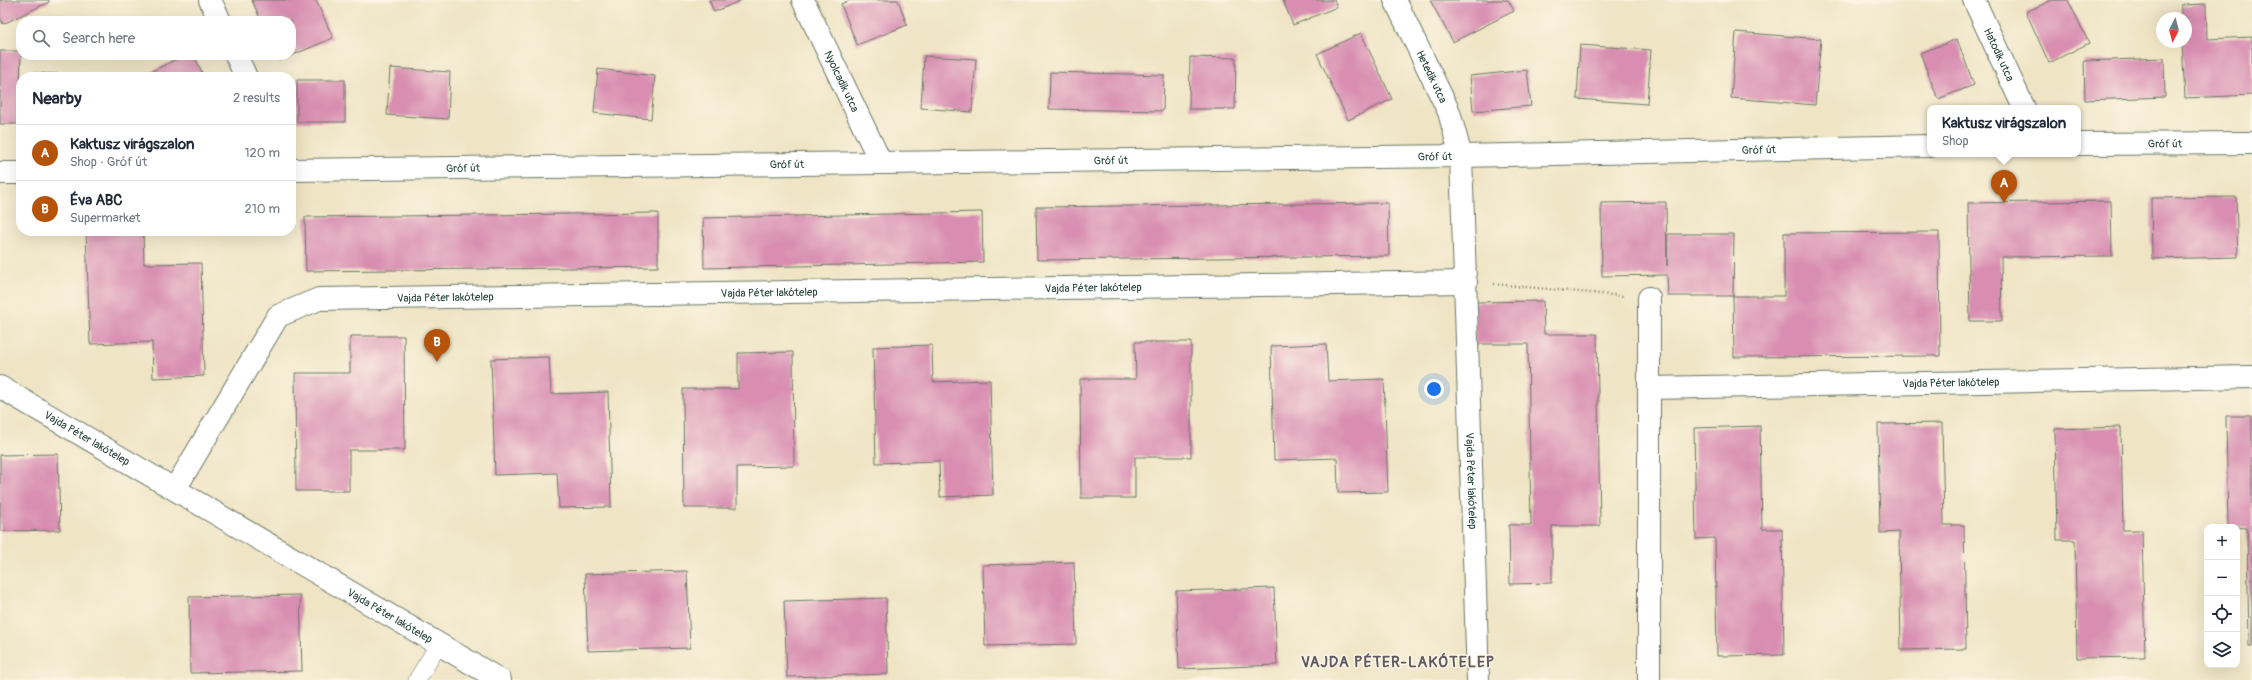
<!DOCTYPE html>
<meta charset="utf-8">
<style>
body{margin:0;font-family:Pangolin,sans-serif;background:#f6f6f7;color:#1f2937}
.controls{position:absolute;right:12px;bottom:12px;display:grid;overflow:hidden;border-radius:8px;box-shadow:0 4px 16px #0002}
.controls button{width:36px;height:36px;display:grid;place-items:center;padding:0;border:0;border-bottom:1px solid #e0e1e3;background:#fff;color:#1f2937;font:20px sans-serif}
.compass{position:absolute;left:2156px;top:12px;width:36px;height:36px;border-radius:50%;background:#fff;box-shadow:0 4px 16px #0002;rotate:187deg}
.you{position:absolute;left:1434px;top:389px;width:14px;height:14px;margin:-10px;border:3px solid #fff;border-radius:50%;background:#1a73e8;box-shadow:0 0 0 6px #1a73e833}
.badge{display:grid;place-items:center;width:26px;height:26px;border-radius:50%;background:#b45309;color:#fff;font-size:13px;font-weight:700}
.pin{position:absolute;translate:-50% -33px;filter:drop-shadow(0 1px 2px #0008)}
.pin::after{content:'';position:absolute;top:21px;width:14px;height:12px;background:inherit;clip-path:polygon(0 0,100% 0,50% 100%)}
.popup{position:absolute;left:1927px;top:105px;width:154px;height:52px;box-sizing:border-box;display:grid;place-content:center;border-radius:8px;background:#fff;filter:drop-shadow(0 1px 3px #0005);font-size:13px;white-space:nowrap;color:#747a83}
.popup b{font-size:15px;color:#1f2937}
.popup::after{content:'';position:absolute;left:50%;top:100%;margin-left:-8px;border:8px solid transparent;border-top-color:#fff}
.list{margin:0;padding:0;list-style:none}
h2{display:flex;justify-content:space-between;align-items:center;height:52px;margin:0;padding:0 16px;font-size:17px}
h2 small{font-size:13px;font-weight:400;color:#747a83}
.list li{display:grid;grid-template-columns:26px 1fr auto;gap:12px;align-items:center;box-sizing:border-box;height:56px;padding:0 16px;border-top:1px solid #e0e1e3}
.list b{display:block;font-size:15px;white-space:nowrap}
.list p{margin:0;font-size:13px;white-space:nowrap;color:#747a83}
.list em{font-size:13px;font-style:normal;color:#747a83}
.icon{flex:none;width:22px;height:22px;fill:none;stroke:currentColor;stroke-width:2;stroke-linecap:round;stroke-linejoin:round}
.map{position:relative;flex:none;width:2252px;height:680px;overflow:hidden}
.search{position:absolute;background:#fff;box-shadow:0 4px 16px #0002;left:16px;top:16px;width:280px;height:44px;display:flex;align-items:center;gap:10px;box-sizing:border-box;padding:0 14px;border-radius:16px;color:#747a83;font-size:15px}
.panel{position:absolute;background:#fff;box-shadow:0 4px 16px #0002;left:16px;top:72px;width:280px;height:164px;border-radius:16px}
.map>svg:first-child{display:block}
</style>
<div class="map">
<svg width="2252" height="680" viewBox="0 0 2252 680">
<rect width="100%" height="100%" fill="#fcf5e5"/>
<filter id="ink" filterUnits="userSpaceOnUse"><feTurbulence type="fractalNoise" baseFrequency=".025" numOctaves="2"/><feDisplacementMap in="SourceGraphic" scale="8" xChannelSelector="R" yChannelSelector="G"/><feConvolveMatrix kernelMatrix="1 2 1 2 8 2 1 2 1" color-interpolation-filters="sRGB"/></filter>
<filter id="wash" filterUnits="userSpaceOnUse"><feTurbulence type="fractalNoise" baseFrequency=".012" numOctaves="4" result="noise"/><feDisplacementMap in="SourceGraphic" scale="16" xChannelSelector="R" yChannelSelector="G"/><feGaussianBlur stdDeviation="0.9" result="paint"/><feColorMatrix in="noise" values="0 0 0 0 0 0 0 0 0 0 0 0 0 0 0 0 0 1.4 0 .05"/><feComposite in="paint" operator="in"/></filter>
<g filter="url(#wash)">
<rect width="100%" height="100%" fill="#efe4c4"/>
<g id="blocks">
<!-- building -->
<g fill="#d88db1">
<path d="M0,0H49V2L3,24L0,17Z"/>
<path d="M252,0H316L333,38L279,61L276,55H291V21H261Z"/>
<path d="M709,0H742L714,12Z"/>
<path d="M850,0H898L907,25L857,45L841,4Z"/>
<path d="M1283,0H1334L1337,7L1293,25Z"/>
<path d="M1430,0H1508L1514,11L1453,42Z"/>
<path d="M2052,0H2068L2089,43L2049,63L2026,12Z"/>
<path d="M2206,4L2207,39L2252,37V95L2185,98L2182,42H2186V18H2181V5Z"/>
<path d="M1736,32L1821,39L1815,105L1731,98Z"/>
<path d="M1361,33L1392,99L1348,120L1317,54Z"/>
<path d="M1957,39L1974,85L1938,99L1920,53Z"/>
<path d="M1580,45L1651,50L1647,104L1577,99Z"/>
<path d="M0,51H21L19,124H0Z"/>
<path d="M185,55H194L204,77H150L148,73Z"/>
<path d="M924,56L976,59L972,112L921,108Z"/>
<path d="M1190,57L1236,58L1235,109H1189Z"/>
<path d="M2164,58L2165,97L2085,100L2084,61Z"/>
<path d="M390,68L450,72L448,119L387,115Z"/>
<path d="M598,69L655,76L651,119L594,113Z"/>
<path d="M1527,70L1531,106L1473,111L1470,76Z"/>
<path d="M1050,72L1164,75L1163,111L1049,109Z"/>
<path d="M34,73L85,75V77H34Z"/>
<rect x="297" y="80" width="48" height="42"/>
<path d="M2236,197L2238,257L2152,259L2151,198Z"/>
<path d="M2111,201L2112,256L2001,257L2002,321H1970L1968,203Z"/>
<path d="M1666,202L1667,266L1668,234H1734L1733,296H1784V233L1939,232L1940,356L1734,357L1733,296H1668L1667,275L1602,276L1601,203Z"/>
<path d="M1388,203L1389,256L1037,260L1036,207Z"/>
<path d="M982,212L983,262L704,268L703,218Z"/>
<path d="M658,213V267L306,271L305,217Z"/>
<path d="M86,231H143L144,264L201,263L204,376L153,378L152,342L90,344Z"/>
<path d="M1543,301L1544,334H1597L1600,526H1552V583L1510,584L1509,525H1531L1528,344H1475L1474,302Z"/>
<path d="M350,336H404L405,450H349V491H296L295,373H350Z"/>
<path d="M1135,342H1191V457H1135V498H1081L1080,379H1136Z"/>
<path d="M1326,344L1328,381L1384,379L1388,492L1338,493L1337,458L1274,460L1271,346Z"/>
<path d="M932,345L933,382L990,380L993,495L940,497L939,461L876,463L873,347Z"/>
<path d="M793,352L794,466L737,467V508H684L683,389H738V353Z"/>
<path d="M549,357L551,394L608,392L611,507L559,508L557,473L495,475L491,359Z"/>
<path d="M2226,416H2252V646H2249L2247,528L2228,527Z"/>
<path d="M1942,423L1944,525H1964L1966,649L1901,650L1899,532L1880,533L1878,424Z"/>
<path d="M1760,426L1762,529H1782L1784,655L1717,656L1715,538L1696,539L1694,428Z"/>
<path d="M2121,427L2123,530H2142L2145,657L2077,658L2075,540H2057L2055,429Z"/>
<path d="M58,454L60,530L0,531V455Z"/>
<path d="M1074,562L1076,644L985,646L983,565Z"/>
<path d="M687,571L690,648L588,651L585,574Z"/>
<path d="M1274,588L1277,665L1179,669L1176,591Z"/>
<path d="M300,595L302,671L190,673L189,597Z"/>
<path d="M886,598L888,674L787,677L784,601Z"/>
</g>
</g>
</g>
<g filter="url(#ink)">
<use href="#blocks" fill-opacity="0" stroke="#687766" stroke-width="1"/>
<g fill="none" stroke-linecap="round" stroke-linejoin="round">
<!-- lane casing -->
<g stroke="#687766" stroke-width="18">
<path id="lane" d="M417,680L439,644"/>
</g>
<!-- street casing -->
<g stroke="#687766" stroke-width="24">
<g id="street">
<path d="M210,0L220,21"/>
<path id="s1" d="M803,0L881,163"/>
<path id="s2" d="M1395,0L1449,112L1461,156L1478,680"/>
<path id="s3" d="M1974,0L2024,108"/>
<path d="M236,55L246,77"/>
<path id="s4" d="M2078,144L2252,143"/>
<path id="s5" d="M291,170L1461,156L1930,146"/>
<path d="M0,173H21"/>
<path id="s6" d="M0,387L500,680"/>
<path id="s7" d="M1649,388L2252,377"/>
<path id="s8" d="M175,489L278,316L319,299L1466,282"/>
<path d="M1649,680V298"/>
</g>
</g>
<!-- path -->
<path stroke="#687766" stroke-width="2.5" stroke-dasharray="1 3" stroke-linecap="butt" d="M1494,284L1623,296"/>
<!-- lane -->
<use href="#lane" stroke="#fff" stroke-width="17"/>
<!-- street -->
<use href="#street" stroke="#fff" stroke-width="22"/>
</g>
</g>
<g text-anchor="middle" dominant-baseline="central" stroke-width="3" stroke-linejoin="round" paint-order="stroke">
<!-- street labels -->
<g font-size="11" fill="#1f3d34" stroke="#fcf5e5">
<text stroke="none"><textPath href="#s3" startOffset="60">Hatodik utca</textPath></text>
<text stroke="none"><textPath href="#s2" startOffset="85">Hetedik utca</textPath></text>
<text stroke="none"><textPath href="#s1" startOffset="90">Nyolcadik utca</textPath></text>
<text stroke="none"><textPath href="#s4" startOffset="87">Gróf út</textPath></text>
<text stroke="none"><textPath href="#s5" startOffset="1468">Gróf út</textPath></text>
<text stroke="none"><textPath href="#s5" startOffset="1144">Gróf út</textPath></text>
<text stroke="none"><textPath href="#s5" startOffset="820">Gróf út</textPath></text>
<text stroke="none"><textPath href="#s5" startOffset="496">Gróf út</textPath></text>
<text stroke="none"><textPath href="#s5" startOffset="172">Gróf út</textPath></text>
<text stroke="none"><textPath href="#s8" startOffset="1020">Vajda Péter lakótelep</textPath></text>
<text stroke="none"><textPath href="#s8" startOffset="696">Vajda Péter lakótelep</textPath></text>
<text stroke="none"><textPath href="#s8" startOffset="372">Vajda Péter lakótelep</textPath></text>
<text stroke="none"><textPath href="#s7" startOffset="302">Vajda Péter lakótelep</textPath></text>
<text stroke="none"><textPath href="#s6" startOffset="101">Vajda Péter lakótelep</textPath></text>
<text stroke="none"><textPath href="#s2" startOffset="495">Vajda Péter lakótelep</textPath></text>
<text stroke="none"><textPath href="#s6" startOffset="452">Vajda Péter lakótelep</textPath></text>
</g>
<!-- district labels -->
<g font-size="15" font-weight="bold" letter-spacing="1" fill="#605960" stroke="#fcf5e5">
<text x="1398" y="662">VAJDA PÉTER-LAKÓTELEP</text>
</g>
</g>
</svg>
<div class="controls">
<button>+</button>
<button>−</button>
<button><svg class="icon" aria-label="locate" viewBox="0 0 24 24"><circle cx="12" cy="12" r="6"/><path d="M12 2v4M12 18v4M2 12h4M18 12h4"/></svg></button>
<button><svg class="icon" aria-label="layers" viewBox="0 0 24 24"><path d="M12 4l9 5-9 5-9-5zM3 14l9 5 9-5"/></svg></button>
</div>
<svg class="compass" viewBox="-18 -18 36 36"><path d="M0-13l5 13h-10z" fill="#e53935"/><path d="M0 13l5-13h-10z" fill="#747a83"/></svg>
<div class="you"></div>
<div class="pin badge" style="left:2004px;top:203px">A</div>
<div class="popup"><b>Kaktusz virágszalon</b>Shop</div>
<div class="pin badge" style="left:437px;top:362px">B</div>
<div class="search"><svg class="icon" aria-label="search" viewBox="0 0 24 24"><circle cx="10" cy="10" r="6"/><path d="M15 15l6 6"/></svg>Search here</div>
<section class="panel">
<h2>Nearby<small>2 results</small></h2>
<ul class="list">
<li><span class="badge">A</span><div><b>Kaktusz virágszalon</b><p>Shop · Gróf út</p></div><em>120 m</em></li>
<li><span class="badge">B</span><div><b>Éva ABC</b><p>Supermarket</p></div><em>210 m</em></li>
</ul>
</section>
</div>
